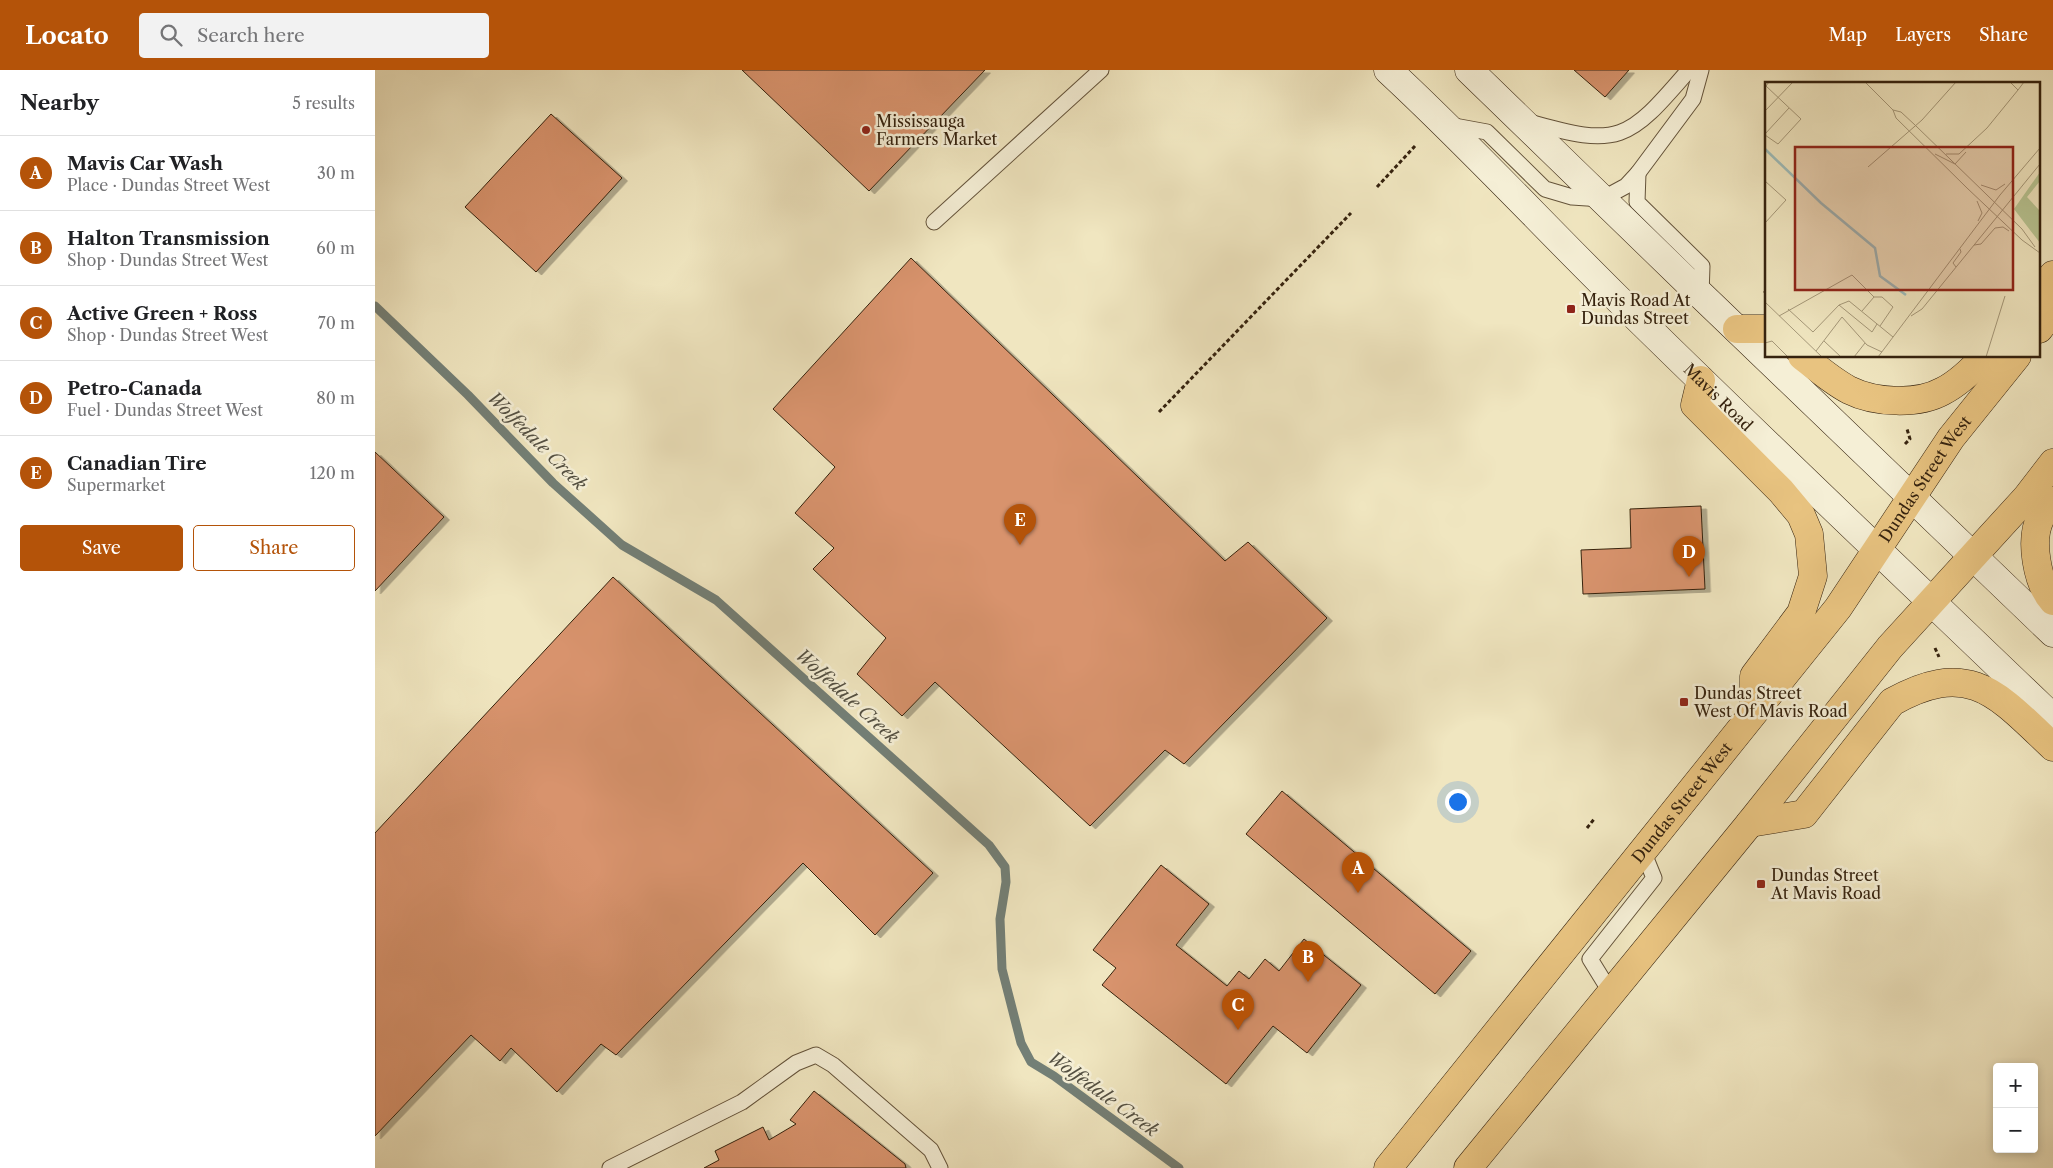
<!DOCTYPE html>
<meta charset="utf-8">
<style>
body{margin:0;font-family:"Libre Caslon Text",serif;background:#f2f2f2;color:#202124}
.controls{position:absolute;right:15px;bottom:15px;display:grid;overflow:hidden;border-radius:5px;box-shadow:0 2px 8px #0003}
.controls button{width:45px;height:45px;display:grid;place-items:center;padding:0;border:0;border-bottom:1px solid #e0e0e0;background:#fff;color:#202124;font:25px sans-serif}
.you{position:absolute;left:1082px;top:731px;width:18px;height:18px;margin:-12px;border:4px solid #fff;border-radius:50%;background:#1a73e8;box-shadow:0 0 0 8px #1a73e833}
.badge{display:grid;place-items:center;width:32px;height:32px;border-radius:50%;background:#b45309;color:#fff;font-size:16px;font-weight:700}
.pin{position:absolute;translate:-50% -41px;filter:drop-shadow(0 1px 2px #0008)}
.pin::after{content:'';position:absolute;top:26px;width:18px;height:15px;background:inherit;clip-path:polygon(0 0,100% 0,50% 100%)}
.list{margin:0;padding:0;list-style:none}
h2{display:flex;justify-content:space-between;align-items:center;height:65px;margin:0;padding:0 20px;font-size:21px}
h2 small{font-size:16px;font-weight:400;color:#757577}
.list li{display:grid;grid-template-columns:32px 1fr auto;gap:15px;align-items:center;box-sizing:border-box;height:75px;padding:0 20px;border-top:1px solid #e0e0e0}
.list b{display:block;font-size:19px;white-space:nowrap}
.list p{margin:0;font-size:16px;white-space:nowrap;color:#757577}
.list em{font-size:16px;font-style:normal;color:#757577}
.actions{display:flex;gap:10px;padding:15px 20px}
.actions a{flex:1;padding:11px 0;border:1px solid #b45309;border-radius:5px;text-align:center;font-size:18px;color:#b45309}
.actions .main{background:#b45309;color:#fff}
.icon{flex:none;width:28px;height:28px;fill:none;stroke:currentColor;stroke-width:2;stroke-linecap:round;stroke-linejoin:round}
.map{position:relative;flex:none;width:1678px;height:1098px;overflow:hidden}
header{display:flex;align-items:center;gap:30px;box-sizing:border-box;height:70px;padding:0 25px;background:#b45309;color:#fff}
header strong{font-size:24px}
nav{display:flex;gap:28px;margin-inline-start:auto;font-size:18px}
.search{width:350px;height:45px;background:#f2f2f2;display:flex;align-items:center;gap:12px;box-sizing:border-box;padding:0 18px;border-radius:5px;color:#757577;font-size:19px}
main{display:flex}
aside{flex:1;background:#fff}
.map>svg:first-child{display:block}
</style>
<header>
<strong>Locato</strong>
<div class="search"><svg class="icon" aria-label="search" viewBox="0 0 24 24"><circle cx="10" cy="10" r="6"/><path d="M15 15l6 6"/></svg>Search here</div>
<nav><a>Map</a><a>Layers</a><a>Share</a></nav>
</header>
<main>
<aside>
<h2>Nearby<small>5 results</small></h2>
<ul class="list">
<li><span class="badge">A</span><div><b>Mavis Car Wash</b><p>Place · Dundas Street West</p></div><em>30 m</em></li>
<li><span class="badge">B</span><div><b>Halton Transmission</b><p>Shop · Dundas Street West</p></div><em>60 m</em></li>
<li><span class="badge">C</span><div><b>Active Green + Ross</b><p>Shop · Dundas Street West</p></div><em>70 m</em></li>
<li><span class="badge">D</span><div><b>Petro-Canada</b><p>Fuel · Dundas Street West</p></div><em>80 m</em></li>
<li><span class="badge">E</span><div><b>Canadian Tire</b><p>Supermarket</p></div><em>120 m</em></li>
</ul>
<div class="actions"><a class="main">Save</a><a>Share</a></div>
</aside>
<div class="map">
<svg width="1678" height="1098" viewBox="0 0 1678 1098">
<defs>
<filter id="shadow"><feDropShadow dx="5.5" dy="3" stdDeviation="0" flood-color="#0004"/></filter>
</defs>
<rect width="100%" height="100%" fill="#f0e6c0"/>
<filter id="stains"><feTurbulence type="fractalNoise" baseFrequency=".004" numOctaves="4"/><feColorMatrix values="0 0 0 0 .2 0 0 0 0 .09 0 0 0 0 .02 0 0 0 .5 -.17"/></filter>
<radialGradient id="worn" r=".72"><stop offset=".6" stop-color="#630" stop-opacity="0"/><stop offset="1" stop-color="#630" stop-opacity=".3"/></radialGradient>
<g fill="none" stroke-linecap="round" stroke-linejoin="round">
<!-- stream -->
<path stroke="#737f76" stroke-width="9" d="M0,236L93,325L178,413L247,475L341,530L614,775L630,797L631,812L625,849L627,899L646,973L656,992L679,1006L804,1098"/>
</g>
<!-- building -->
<g fill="#d8936d" stroke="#35220e" filter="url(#shadow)">
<path d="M367,0H610L494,121Z"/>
<path d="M1199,0H1254L1230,27Z"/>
<path d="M176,44L247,108L161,202L90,137Z"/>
<path d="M536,188L850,491L873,472L952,548L809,694L790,680L715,756L560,612L527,646L482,604L511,568L438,499L459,478L420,443L460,397L398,339Z"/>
<path d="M0,382L69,447L0,521Z"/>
<path d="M1326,436L1330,519L1208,524L1206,480L1256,478L1255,439Z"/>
<path d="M238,507L558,803L500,865L428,793L241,985L226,974L182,1022L136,978L125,991L96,965L0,1066V763Z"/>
<path d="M907,721L1096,881L1060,924L871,764Z"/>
<path d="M786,795L834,834L801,875L852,916L864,901L874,909L890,889L904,901L929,869L986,915L932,983L898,956L851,1014L727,915L741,898L718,880Z"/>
<path d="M439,1021L530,1094L531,1098H329L344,1090L340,1081L388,1057L394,1070L421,1054L415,1050Z"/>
</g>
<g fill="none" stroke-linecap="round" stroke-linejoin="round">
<!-- service casing -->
<g stroke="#64533a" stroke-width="17">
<g id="service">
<path d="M1154,52C1244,78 1253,71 1313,1L1317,0"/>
<path d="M1074,55L1112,62L1170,119L1197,127L1227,129L1251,116L1263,103L1318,29L1326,0"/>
<path d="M1263,103L1262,132L1327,196L1326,225"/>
<path d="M559,152L726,0"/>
<path d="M1236,923L1215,889L1279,808L1268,781"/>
<path d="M235,1098L367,1032L421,993L441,985L458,995L556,1080L565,1098"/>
</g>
</g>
<!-- secondary casing -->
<g stroke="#35220e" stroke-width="29">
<g id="secondary">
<path id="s1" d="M1013,0C1092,73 1165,152 1241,227C1385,369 1532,508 1678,648"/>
<path d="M1094,0L1326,225L1678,563"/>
</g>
</g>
<!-- primary casing -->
<g stroke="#35220e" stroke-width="29">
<g id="primary">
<path d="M1664,222L1678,205"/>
<path d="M1362,259H1392"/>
<path d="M1664,259L1678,241"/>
<path d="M1427,286C1442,298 1457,311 1474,320C1500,333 1543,335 1568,321C1584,313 1598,299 1610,286"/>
<path d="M1326,310L1320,335L1406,421L1426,445L1434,464L1438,506L1426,543L1379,606V641"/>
<path d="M1678,431C1674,436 1669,441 1666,447C1654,469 1662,513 1678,531"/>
<path d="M1375,753L1429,744L1517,632C1595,588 1623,625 1678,677"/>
<path id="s2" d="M1013,1098L1463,538L1576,368L1642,286"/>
<path d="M1093,1098L1375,753L1515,577L1651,428L1678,393"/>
</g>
</g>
<!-- path -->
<g stroke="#35220e" stroke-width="3" stroke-dasharray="4 2.5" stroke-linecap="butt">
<path d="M1002,117L1040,76"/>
<path d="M1389,223L1392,221"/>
<path d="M784,342L976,143"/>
<path d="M1530,374L1535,369L1532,359"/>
<path d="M1560,578L1564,587"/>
<path d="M1212,758L1220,748"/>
</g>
<!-- service -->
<use href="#service" stroke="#f5efd6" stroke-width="15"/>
<!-- secondary -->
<use href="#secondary" stroke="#f5efd6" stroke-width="28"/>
<!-- primary -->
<use href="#primary" stroke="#e8c380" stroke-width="28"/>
</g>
<!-- markers -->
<g fill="#8f2418" stroke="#f5efd6" stroke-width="2">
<circle cx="491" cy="60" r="5"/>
<rect x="1191" y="234" width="10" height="10" rx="2.5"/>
<rect x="1304" y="627" width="10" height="10" rx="2.5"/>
<rect x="1381" y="809" width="10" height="10" rx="2.5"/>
</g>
<g text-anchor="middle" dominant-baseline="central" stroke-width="5" stroke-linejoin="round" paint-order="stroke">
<!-- poi labels -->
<g font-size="16" fill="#35220e" stroke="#f5efd6" text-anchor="start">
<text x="501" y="51">Mississauga<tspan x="501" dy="18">Farmers Market</tspan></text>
<text x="1206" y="230">Mavis Road At<tspan x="1206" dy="18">Dundas Street</tspan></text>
<text x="1319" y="623">Dundas Street<tspan x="1319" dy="18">West Of Mavis Road</tspan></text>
<text x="1396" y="805">Dundas Street<tspan x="1396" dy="18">At Mavis Road</tspan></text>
</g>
<!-- street labels -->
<g font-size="16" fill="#35220e" stroke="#f5efd6">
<text stroke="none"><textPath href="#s1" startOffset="465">Mavis Road</textPath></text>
<text stroke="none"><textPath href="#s2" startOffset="874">Dundas Street West</textPath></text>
<text stroke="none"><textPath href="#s2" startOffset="469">Dundas Street West</textPath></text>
</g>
<!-- water labels -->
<g font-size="18" font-style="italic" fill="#545042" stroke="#f5efd6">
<text transform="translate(162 371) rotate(45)">Wolfedale Creek</text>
<text transform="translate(472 626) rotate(42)">Wolfedale Creek</text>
<text transform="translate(728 1024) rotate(36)">Wolfedale Creek</text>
</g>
</g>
<!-- overview -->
<g transform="translate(1390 12)">
<rect width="275" height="275" fill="#f0e6c0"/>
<path d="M275,90V99L262,115L275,129V161L249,127Z" fill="#b8c593"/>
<path fill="none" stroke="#9dbdbb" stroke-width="2.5" d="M0,67L56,121L110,166L115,194L141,213"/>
<path fill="none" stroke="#a59879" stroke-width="1" d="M100,0L128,28L131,36L202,106L257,158L275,171M245,0L253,8L259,0M128,28L136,30L150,43L257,147L270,165M0,29L28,0M0,52L24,26M0,53L13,62L36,37L1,4L4,0M170,72L190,82L201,70M181,72H194L222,46L253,8M103,85L157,38L191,0M0,99L21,118L0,141M216,103L231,108L240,102M212,119L217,131L213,139M209,163L216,162L230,146L238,145L244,149M191,185L188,181L196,170L195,167M0,220L57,275M74,223L84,219L128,255M23,227L48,250L74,223L107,250L112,242M97,229L109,215M14,234L87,193L109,215H117L128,225L115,244M146,234L157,227L275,82M59,259L76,275M0,261L7,259L23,275M51,269L77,235L102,263L117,270M89,275L100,261M113,275L235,113L275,66M221,275L240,214"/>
<path fill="#8f2418" fill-opacity="0.15" stroke="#8f2418" stroke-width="2.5" d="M30,65H248V208H30Z"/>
<rect width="275" height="275" fill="none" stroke="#35220e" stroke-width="2.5"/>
</g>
<rect width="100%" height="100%" filter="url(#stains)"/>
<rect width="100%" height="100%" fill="url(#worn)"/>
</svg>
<div class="controls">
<button>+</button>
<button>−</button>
</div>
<div class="you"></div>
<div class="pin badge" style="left:983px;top:823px">A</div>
<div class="pin badge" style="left:933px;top:912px">B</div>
<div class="pin badge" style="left:863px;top:960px">C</div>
<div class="pin badge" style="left:1314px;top:507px">D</div>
<div class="pin badge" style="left:645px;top:475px">E</div>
</div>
</main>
